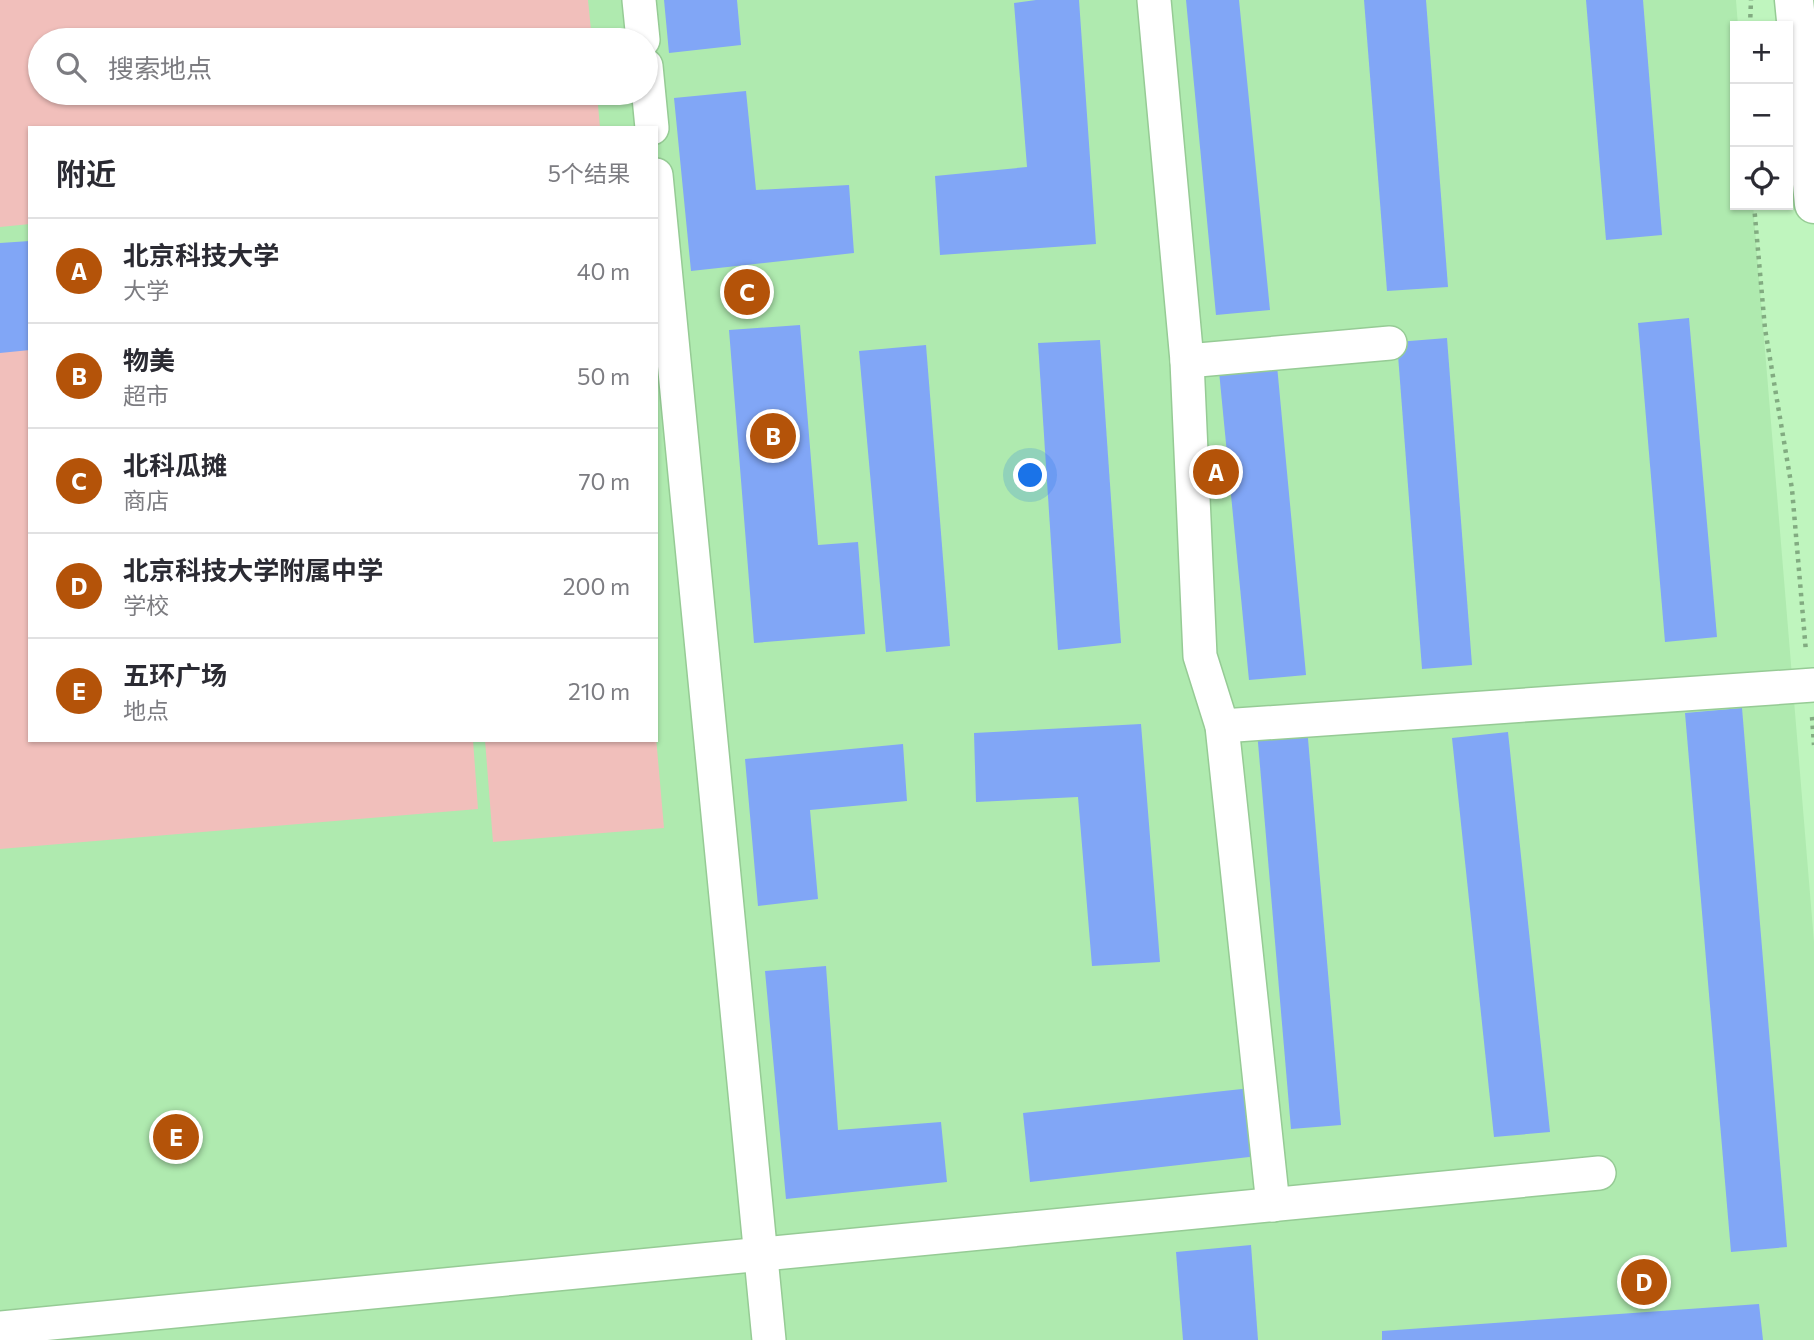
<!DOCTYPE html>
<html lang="zh">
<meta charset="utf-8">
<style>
body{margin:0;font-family:Commissioner,"Noto Sans SC",sans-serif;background:#f7f7f7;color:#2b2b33}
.controls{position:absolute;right:21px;top:21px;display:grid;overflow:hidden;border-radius:0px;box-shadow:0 2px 5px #0004}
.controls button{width:63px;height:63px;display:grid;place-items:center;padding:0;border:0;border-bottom:2px solid #e1e1e2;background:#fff;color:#2b2b33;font:35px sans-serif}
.you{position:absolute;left:1031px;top:476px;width:24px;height:24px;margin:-18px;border:5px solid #fff;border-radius:50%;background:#1a73e8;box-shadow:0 0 0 10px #1a73e833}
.badge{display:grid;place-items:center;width:46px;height:46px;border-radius:50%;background:#b45309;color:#fff;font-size:23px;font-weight:700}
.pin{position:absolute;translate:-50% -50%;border:4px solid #fff;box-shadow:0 2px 7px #0006}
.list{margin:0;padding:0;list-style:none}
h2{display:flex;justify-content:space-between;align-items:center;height:91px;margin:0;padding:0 28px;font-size:30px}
h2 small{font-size:23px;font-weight:400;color:#7c7c81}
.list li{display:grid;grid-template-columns:46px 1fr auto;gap:21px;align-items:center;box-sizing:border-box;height:105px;padding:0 28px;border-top:2px solid #e1e1e2}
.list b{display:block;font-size:26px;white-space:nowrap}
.list p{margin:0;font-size:23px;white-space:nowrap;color:#7c7c81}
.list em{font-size:23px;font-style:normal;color:#7c7c81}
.icon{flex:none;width:38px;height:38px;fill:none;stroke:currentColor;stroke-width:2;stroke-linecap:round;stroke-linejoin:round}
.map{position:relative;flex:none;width:1814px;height:1340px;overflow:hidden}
.search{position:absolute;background:#fff;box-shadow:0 2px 5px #0004;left:28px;top:28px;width:630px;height:77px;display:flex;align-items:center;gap:18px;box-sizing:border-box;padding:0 24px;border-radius:38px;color:#7c7c81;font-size:26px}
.panel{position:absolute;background:#fff;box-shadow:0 2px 5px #0004;left:28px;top:126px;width:630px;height:616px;border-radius:0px}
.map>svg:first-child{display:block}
</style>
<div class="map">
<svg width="1814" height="1340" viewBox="0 0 1814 1340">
<rect width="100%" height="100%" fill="#bff5be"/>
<!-- built -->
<path fill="#afeaaf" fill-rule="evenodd" d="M0,0H1736L1738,26H1735V205H1753L1814,942V1340H0ZM40,40H646V93H40ZM30,128H656V740H30Z"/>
<!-- green -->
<g fill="#f1bfbb">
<path d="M0,0H588L592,40H40V93H597L600,128H30V224L0,227Z"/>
<path d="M30,293V740H473L478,809L0,849V296Z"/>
<path d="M656,737L664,828L493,842L485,740H656Z"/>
</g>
<!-- building -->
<g fill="#81a6f6">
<path d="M664,0H737L741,45L669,53Z"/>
<path d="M1036,0H1079L1096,244L940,255L935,176L1027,167L1014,3Z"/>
<path d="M1186,0H1239L1270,310L1216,315Z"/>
<path d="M1364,0H1426L1448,287L1387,291Z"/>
<path d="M1586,0H1643L1662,235L1606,240Z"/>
<path d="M746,91L756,190L849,185L854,253L691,271L674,98Z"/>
<path d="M30,241V350L0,353V243Z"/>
<path d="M1689,318L1717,637L1665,642L1638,323Z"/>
<path d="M800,325L818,545L858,542L865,634L754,643L729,330Z"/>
<path d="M1447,338L1472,665L1422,669L1397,342Z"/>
<path d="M1100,340L1121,643L1058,650L1038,343Z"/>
<path d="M926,345L950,646L886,652L859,351Z"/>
<path d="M1276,355L1306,675L1249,680L1218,361Z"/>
<path d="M1742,708L1787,1247L1731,1252L1685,713Z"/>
<path d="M1141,724L1160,962L1092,966L1078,797L976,802L974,733Z"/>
<path d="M1307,727L1341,1125L1291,1129L1257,731Z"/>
<path d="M1508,732L1550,1132L1494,1137L1452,738Z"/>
<path d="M903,744L907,801L810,810L818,899L758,906L745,759Z"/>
<path d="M826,966L838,1130L941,1122L947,1182L786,1199L765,971Z"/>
<path d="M1251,1088L1258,1156L1030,1182L1023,1113Z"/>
<path d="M1251,1245L1258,1340H1183L1176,1252Z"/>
<path d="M1759,1304L1763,1340H1382V1331Z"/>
</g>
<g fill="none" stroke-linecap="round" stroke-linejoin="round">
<!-- minor casing -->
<g stroke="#96cb95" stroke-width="36">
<g id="minor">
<path d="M639,0L643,40"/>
<path d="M1154,0L1187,361L1200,656L1222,726L1273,1205"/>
<path d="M646,66L652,128"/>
<path d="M656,175L769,1340"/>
<path d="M1187,361L1390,343"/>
<path d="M1222,726L1814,685"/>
<path d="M0,1328L1599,1173"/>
</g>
</g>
<!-- major casing -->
<g stroke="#96cb95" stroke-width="41">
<path id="major" d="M1794,0L1814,204"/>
</g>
<!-- path -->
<g stroke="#82ab81" stroke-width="4.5" stroke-dasharray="3.5 5" stroke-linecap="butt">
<path d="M1750,26L1751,0"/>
<path d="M1754,205L1765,329L1792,489L1806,652"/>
<path d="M1812,717L1814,745"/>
</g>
<!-- minor -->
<use href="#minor" stroke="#fff" stroke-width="33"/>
<!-- major -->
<use href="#major" stroke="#fff" stroke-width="38"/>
</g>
</svg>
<div class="controls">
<button>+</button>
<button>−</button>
<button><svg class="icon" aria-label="locate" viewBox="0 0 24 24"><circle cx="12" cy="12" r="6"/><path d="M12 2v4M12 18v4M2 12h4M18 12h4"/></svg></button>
</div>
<div class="you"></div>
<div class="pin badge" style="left:1216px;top:472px">A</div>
<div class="pin badge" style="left:773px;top:436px">B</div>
<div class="pin badge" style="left:747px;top:292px">C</div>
<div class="pin badge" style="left:1644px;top:1282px">D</div>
<div class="pin badge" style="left:176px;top:1137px">E</div>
<div class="search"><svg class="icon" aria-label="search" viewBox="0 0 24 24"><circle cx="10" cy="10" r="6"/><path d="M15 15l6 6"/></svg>搜索地点</div>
<section class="panel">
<h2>附近<small>5个结果</small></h2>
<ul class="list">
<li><span class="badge">A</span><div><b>北京科技大学</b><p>大学</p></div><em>40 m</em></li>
<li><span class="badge">B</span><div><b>物美</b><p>超市</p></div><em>50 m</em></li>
<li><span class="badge">C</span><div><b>北科瓜摊</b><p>商店</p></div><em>70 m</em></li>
<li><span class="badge">D</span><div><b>北京科技大学附属中学</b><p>学校</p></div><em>200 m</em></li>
<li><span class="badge">E</span><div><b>五环广场</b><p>地点</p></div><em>210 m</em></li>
</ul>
</section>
</div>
